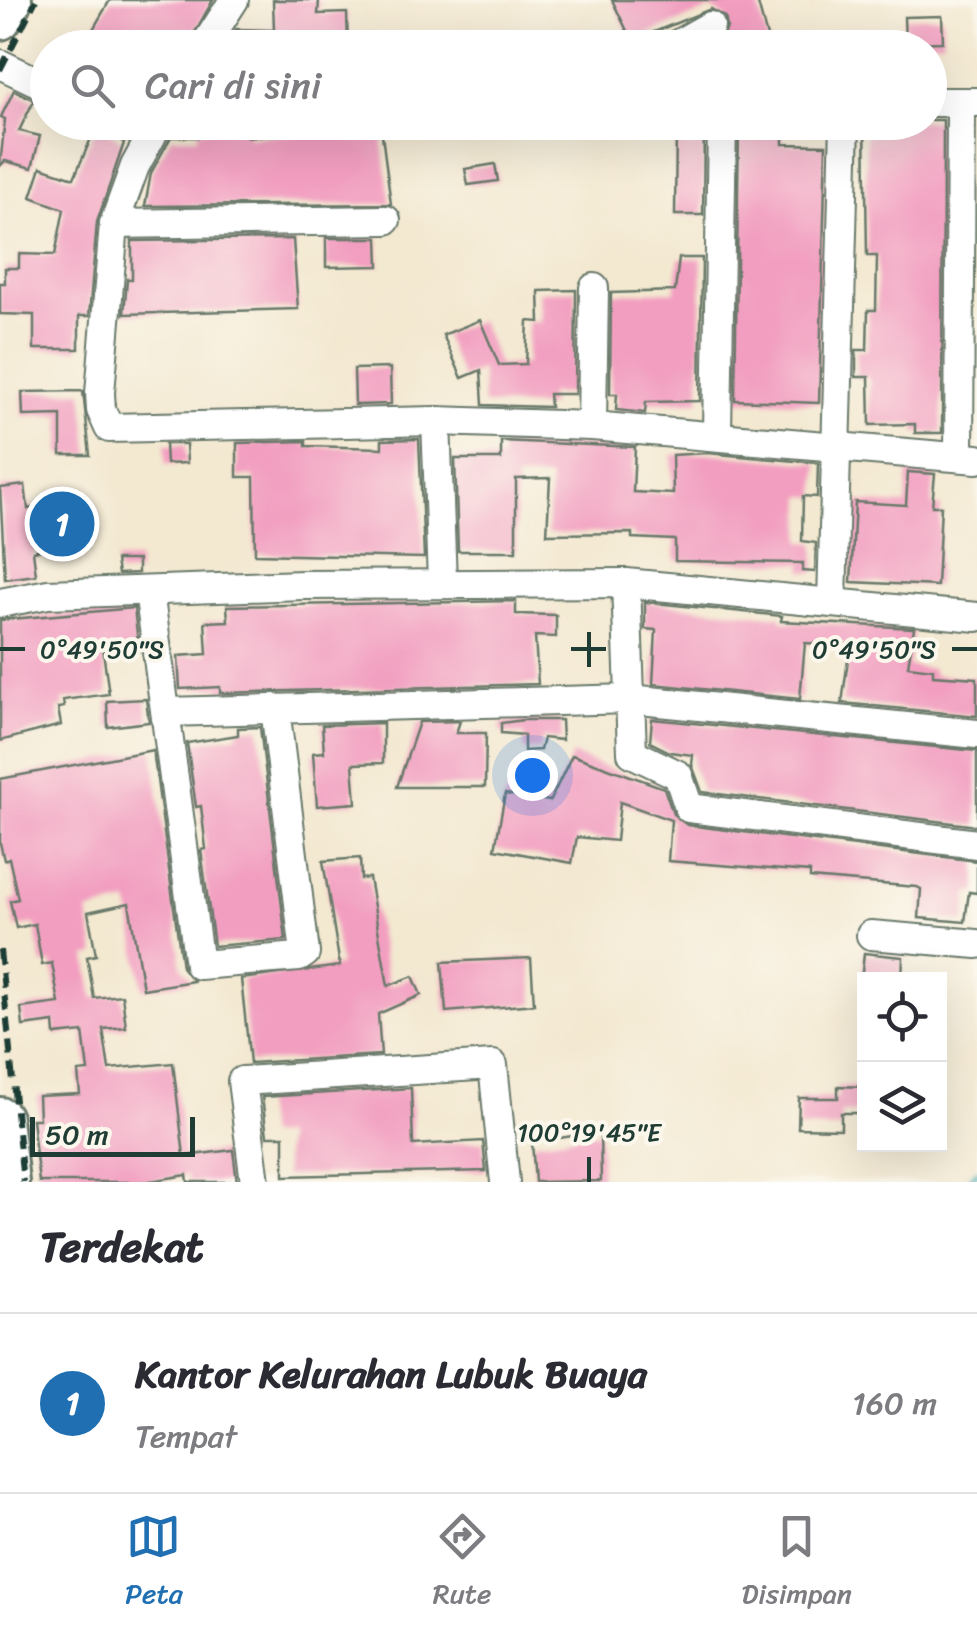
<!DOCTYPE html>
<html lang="id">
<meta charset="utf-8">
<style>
body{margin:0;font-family:Sriracha,sans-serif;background:#f2f2f3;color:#2b2b33}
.controls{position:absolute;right:30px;bottom:30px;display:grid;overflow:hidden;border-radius:0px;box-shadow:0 10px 40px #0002}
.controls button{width:90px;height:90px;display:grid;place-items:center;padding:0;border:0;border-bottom:2px solid #e1e1e2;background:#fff;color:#2b2b33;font:50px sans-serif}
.scale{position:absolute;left:30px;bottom:25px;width:165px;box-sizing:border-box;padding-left:10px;border:5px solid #1f3d34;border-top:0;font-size:28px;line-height:35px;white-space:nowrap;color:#1f3d34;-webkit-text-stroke:8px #fbf7ec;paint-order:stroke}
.you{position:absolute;left:532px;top:775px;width:35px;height:35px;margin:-25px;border:8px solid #fff;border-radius:50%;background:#1a73e8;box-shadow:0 0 0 15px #1a73e833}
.badge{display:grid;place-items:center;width:65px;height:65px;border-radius:50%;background:#1f6fb2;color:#fff;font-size:32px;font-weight:700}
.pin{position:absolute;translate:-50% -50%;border:5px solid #fff;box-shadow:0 2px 10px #0006}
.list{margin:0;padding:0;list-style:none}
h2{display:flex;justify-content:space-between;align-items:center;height:130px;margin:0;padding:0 40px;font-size:42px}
h2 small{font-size:32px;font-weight:400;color:#7c7c81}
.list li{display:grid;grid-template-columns:65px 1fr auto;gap:30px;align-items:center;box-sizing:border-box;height:180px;padding:0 40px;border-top:2px solid #e1e1e2}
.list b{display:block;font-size:38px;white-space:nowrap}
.list p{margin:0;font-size:32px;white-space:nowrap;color:#7c7c81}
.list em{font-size:32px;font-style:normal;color:#7c7c81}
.icon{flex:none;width:55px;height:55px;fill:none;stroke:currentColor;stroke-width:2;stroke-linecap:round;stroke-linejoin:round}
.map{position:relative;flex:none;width:977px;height:1182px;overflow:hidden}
.search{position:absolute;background:#fff;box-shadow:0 10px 40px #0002;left:30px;right:30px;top:30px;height:110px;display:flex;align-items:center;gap:25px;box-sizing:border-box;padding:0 35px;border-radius:55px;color:#7c7c81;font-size:38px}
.sheet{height:310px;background:#fff}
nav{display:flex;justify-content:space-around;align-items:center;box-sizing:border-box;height:140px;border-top:2px solid #e1e1e2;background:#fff;font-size:28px;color:#7c7c81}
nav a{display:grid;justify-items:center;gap:5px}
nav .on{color:#1f6fb2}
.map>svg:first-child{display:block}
</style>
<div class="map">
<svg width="977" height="1182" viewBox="0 0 977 1182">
<rect width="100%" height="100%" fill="#fbf7ec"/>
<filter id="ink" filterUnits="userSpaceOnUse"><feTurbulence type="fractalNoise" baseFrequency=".01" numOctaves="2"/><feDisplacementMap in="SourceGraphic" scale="20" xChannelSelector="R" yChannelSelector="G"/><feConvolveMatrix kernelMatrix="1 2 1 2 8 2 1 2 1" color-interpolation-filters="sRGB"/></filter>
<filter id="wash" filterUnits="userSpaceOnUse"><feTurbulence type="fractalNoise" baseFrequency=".0048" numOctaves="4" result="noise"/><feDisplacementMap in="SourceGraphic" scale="40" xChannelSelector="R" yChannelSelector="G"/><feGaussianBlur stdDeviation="2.25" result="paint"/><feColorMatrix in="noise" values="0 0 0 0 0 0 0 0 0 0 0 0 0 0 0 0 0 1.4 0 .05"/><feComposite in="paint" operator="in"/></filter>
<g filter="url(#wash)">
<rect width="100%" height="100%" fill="#f3e8d0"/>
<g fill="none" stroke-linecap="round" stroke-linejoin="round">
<!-- stream -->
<path stroke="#3eafb7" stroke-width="6" d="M967,1182L977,1172"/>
</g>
<g id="blocks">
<!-- building -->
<g fill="#f29ec0">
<path d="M110,0H213L186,48H92L99,35L92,31Z"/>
<path d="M273,0H319L318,14L347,13L348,48H231L236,29L274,30Z"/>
<path d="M612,0H757L770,48H708L724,36L727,27L725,17L711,9L632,41Z"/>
<path d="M942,16L943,42L905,43L904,17Z"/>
<path d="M14,90L34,100L19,131L40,136L32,168L5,161L0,166L5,119L1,117Z"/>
<path d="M930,120H943L942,433H915V424L870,425L869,377H856V350H867L868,310H876L877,256H867L865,123Z"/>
<path d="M98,122L124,143L97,222L89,316H79V349H34V315L0,314V283H5V268H19V254L55,255L64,209L31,197L41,167L74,178Z"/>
<path d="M745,123H783V144L826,145L819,403L735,400L739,126Z"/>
<path d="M248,125V137L381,127L391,204L145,206L151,173L171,137H198L197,131Z"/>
<path d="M676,126H704L703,215H675Z"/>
<path d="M495,164L498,181L468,185L465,169Z"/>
<path d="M326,238H378L379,266L326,267Z"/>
<path d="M293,239L298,309L124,314L127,279H132V241Z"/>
<path d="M679,258H702L700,401L646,402L645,413L616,410L617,394H610L611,293L675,291Z"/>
<path d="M576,290L575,394H549L550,407L483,405L481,370L462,378L443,335L480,320L499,365L526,364L528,321L540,322L539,291Z"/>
<path d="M390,368L391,404L355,405L354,369Z"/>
<path d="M83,391L90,455H61V415L23,416L22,392Z"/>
<path d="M419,439L424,558L255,554L254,477H237V443L306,441V446L382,448V440Z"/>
<path d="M501,441L635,447L633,492L673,494L672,455L707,453L818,463L817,497L803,496L802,541L816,543L815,572L802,571L803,563L675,561V540L632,538V533L547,534L550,478L516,479V551H458L455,459H501Z"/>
<path d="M165,444H186L187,463L166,464Z"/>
<path d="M908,472L935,474L932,506H941L937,586L851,582L855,502L906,505Z"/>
<path d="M25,485L28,509L77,500L85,541L33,551L36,575L5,579L0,488Z"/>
<path d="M116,560H138V573L118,574Z"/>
<path d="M516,601V614L556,615V637L535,636L538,684L220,693V687L180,689L178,656L207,654L205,622L228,621L227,606Z"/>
<path d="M645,602L782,616L781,621L914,628L908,666L933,669V675L977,678V716L842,703L850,645L805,643L800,699L653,684L656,630L645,629Z"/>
<path d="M134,608L139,651H103L109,694L63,700L64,707L58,708L61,725L0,741V620Z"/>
<path d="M146,699L149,722L108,727L107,701Z"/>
<path d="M652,719L977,751V826L702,792L692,765L693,755L670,752L650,742Z"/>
<path d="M523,720H561L562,740L543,738L540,750L524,751V735L501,733V723Z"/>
<path d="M460,721L456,733H486L485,787H397L419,722Z"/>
<path d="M383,723V763L353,764L356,803L317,806L313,753L324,752L322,725Z"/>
<path d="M260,727L286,940L214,946L201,850L206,849L201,806L196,807L187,743L238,735V728Z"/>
<path d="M153,750L182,967L193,981L143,989L129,903L88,912L96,955L87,957L94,998L122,995L126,1027L103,1029L109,1069L173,1063L184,1156L233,1150L237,1182H188L187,1175L144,1182H39L32,1119H39L38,1096L80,1094L78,1072L88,1071L83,1032L55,1035L54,1022L23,1026L21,1008L59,1003L52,963L42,965L35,924L16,928L10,901L18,899L9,858L4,860L0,843V779Z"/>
<path d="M572,755L664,788L673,814L687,825L977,861V893L969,892L965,922L919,918L921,889L917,887L810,878V872L668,861L671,820L620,802L616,841L577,837L572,863L495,849L505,794L550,801Z"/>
<path d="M360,858L361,879L369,878L388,986L413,976L421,995L378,1014L381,1055L250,1063L241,979L340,966L323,861Z"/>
<path d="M864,953L903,957L902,980H861Z"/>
<path d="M531,958L534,1004L446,1012L442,962Z"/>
<path d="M838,1086L864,1087V1113H841V1129L798,1128L799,1098H838Z"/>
<path d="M411,1088L413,1145L483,1141L486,1171L284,1176V1136H267L262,1097Z"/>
<path d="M600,1132L601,1181L535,1182L532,1142Z"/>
</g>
</g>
</g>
<g filter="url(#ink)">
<use href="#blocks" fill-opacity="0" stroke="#69796b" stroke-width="2.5"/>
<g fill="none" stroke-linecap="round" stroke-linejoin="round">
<!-- minor casing -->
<g stroke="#69796b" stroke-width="32">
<g id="minor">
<path d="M203,48L234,0"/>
<path d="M671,48L710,26"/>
<path d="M0,64L48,87"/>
<path d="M930,102H976"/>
<path d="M122,122L151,137"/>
<path d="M159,122L135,166L114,224L100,393L101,410L109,428L436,421L592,426L977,459"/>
<path d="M114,224L386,220"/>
<path d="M436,421L442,582"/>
<path d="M592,426L594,288"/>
<path d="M717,433L722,122"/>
<path d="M959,457L961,102"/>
<path d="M626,583L632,753L678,775L689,808L977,844"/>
<path d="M149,591L199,965L299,957L305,953L275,708"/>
<path d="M832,602L845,122"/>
<path d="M0,603L48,594L303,585L626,583L977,617"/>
<path d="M166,712L630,699L977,734"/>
<path d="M871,935L977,944"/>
<path d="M255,1182L242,1081L493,1065L505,1182"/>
</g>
</g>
<!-- highway casing -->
<g stroke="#69796b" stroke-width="48">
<g id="highway">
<path d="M0,18L10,0"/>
<path d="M0,1119L7,1182"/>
</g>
</g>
<!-- minor -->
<use href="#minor" stroke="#fff" stroke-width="28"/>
<!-- highway -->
<use href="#highway" stroke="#fff" stroke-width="42"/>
<!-- rail -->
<g stroke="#1f3d34" stroke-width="6" stroke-dasharray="15 8" stroke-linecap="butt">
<path d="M0,70L36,0"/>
<path d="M0,950L23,1182"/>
</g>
</g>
</g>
<!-- ticks -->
<path fill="none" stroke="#1f3d34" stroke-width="4" d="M589,632V667M0,649H25M571,649H606M952,649H977M589,1157V1182"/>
<g font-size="25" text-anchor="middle" fill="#1f3d34" stroke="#fbf7ec" stroke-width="8" stroke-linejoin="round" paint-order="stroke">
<text x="102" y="658">0°49'50"S</text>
<text x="874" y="658">0°49'50"S</text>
<text x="589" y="1141">100°19'45"E</text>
</g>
</svg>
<div class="controls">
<button><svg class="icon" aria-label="locate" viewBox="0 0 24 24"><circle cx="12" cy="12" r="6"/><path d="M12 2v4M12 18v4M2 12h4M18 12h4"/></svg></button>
<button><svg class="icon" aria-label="layers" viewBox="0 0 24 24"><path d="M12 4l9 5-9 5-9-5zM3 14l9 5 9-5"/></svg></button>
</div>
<div class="scale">50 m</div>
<div class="you"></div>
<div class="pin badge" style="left:62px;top:524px">1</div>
<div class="search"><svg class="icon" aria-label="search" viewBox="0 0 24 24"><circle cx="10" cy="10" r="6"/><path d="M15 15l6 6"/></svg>Cari di sini</div>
</div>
<section class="sheet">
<h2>Terdekat<small></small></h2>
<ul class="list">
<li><span class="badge">1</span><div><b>Kantor Kelurahan Lubuk Buaya</b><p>Tempat</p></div><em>160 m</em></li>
</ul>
</section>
<nav>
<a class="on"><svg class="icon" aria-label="map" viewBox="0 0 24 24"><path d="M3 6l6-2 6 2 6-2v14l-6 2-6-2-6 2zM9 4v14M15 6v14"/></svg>Peta</a>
<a><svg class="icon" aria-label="directions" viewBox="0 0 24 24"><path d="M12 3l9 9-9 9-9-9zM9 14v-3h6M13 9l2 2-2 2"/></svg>Rute</a>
<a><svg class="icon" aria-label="saved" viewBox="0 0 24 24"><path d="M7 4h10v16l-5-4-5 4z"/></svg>Disimpan</a>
</nav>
